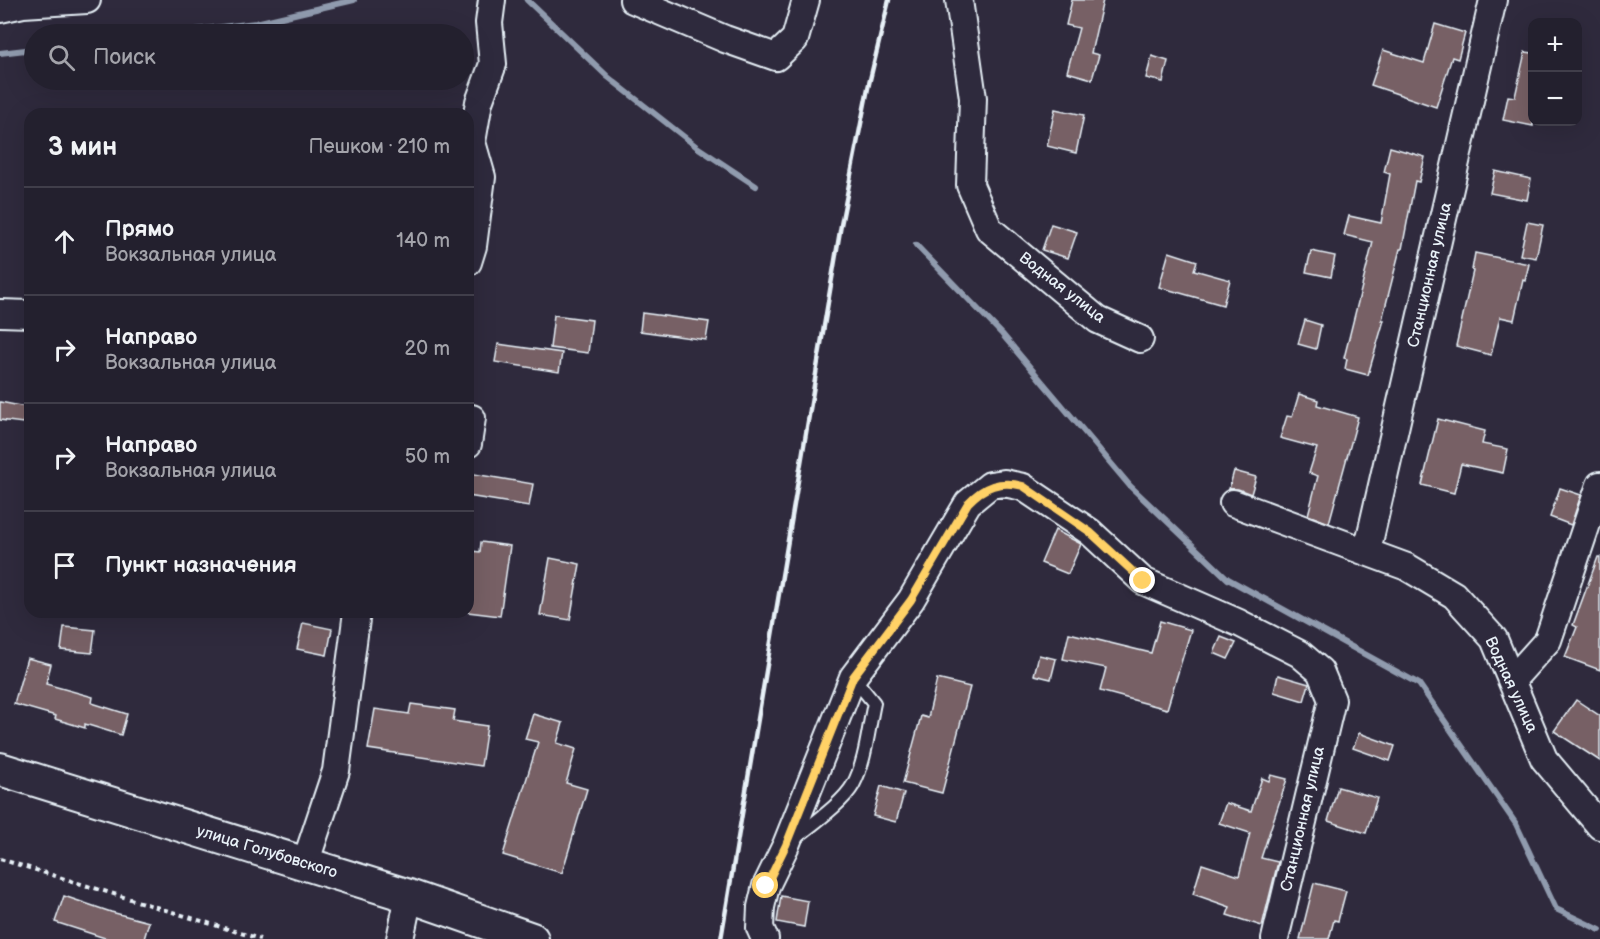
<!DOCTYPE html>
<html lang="ru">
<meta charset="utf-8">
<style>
body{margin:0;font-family:"Balsamiq Sans",sans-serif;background:#2b2836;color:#f1f3f6}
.controls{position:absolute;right:18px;top:18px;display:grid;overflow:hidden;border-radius:12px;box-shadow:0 6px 24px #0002}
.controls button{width:54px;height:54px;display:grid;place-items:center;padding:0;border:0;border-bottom:2px solid #403e4a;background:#23202e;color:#f1f3f6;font:30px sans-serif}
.stop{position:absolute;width:18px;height:18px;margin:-14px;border:4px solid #ffd166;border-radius:50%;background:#fff}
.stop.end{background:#ffd166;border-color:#fff;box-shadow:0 2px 6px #0008}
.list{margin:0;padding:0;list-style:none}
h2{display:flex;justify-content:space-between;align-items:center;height:78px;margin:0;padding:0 24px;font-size:26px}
h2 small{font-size:20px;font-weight:400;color:#a3a3aa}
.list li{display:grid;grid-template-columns:39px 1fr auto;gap:18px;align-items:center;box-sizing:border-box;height:108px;padding:0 24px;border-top:2px solid #403e4a}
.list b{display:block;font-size:22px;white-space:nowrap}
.list p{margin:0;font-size:20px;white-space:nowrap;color:#a3a3aa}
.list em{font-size:20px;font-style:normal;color:#a3a3aa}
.icon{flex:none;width:33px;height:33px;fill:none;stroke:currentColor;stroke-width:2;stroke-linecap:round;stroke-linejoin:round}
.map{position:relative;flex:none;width:1600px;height:939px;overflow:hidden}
.search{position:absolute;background:#23202e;box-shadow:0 6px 24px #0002;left:24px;top:24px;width:450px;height:66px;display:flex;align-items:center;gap:15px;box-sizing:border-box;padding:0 21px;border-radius:33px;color:#a3a3aa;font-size:22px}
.panel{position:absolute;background:#23202e;box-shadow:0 6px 24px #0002;left:24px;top:108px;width:450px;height:510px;border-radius:18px}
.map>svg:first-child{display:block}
</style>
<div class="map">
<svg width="1600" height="939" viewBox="0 0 1600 939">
<rect width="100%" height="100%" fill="#2f2a3d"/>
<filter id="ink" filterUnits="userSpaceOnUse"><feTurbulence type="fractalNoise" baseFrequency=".0167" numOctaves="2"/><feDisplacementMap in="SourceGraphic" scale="12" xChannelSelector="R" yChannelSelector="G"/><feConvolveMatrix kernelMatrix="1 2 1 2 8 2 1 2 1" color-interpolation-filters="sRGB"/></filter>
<g filter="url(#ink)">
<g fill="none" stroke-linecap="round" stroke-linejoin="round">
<!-- stream -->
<g stroke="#909bae" stroke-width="6">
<path d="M527,0L608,77L697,147L756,186"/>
<path d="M160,34L256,23L354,0"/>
<path d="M0,53L34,49"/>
<path d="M916,245L1002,334L1130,486L1228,579L1419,684L1516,824L1556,909L1600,930"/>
</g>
</g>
<!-- building -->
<g fill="#776065" stroke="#e8f1f8" stroke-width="1.5">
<path d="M1072,0H1103L1091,53L1099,55L1092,79L1067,72L1079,28L1066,25Z"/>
<path d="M1435,24L1465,33L1458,59L1452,57L1436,107L1371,85L1383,50L1424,63Z"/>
<path d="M1525,52L1533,53V126L1503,120L1508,96L1515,97Z"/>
<path d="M1152,56L1168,61L1163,82L1146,78Z"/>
<path d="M1055,109L1084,115L1076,153L1047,146Z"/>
<path d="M1390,147L1425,157L1419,182L1415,181L1402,249H1400L1382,320H1384L1368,375L1345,369L1347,359L1344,358L1373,242L1344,235L1349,216L1381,223L1390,174L1384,172Z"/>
<path d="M1495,171L1531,179L1527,200L1490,193Z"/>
<path d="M1527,222L1543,225L1536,258L1520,255Z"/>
<path d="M1051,224L1077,232L1068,258L1042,250Z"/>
<path d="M1311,251L1335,256L1331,277L1306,272Z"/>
<path d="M1169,252L1197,261L1194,270L1230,280L1223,305L1159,287Z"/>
<path d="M1475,253L1529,264L1525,281L1523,280L1514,320L1500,317L1491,355L1456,346L1473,271L1472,270Z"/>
<path d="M642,313L709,322L706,340L640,331Z"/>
<path d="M554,315L592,320L588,353L550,348Z"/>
<path d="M1305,320L1321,325L1316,349L1298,344Z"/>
<path d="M498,344L562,353L559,372L495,362Z"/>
<path d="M1299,394L1318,400L1317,405L1358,417L1329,523L1308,515L1318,476L1309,473L1317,448L1280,438L1287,416L1292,417Z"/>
<path d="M0,402L26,407L23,423L0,420Z"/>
<path d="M1438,419L1485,431L1482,444L1508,449L1503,473L1461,464L1454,493L1422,485Z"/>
<path d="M1234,471L1256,477L1251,494L1238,489H1229Z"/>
<path d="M468,473L533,484L529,506L468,496Z"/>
<path d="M1560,488L1581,495L1571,525L1550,517Z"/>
<path d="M1055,530L1081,544L1068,574L1041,563Z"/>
<path d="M481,542L510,546L500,616L468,612V576L472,551L480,552Z"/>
<path d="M1598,557H1600V670L1565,657L1577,627L1573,625Z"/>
<path d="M550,558L580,564L570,620L540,615Z"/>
<path d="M1160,621L1191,630L1167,709L1100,691L1106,668L1063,659L1069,633L1151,653Z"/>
<path d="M303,623L332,629L327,655L297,649Z"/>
<path d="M64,627L95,630L92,653L61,650Z"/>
<path d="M1221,637L1236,643L1228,659L1214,653Z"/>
<path d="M1039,655L1056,659L1051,679L1034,675Z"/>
<path d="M27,658L51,664L46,684L93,697L92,703L127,714L121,735L85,724V728L55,719L56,716L14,704Z"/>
<path d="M1278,675L1309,684L1304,701L1274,692Z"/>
<path d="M937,679L970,687L942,793L903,783L921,716L928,718Z"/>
<path d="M1576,700L1600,716V761L1554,731Z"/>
<path d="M411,704L455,710L453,721L487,726L481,766L368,749L375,709L409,714Z"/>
<path d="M533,714L563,723L557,743L576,749L566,783L587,789L562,873L503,855L538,742L525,739Z"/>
<path d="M1359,733L1395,746L1390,761L1353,748Z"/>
<path d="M1271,775L1287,779L1261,858L1278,862L1262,926L1227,915L1230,907L1193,894L1202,864L1239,876L1250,833L1219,823L1226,803L1251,811L1262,778L1269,781Z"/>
<path d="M881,786L904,793L896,822L873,816Z"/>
<path d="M1338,787L1377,798L1366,833L1328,821Z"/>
<path d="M1314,883L1346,891L1338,921L1334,920L1329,939H1300Z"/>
<path d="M64,896L111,912L149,922L144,939H108L55,922Z"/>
<path d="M781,896L808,901L804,927L777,922Z"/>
</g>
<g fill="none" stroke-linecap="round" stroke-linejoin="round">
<!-- service casing -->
<g stroke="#e8f1f8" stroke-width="16">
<path id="service" d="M794,839C811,825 843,803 853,785C866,761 868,730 874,703L853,677"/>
</g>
<!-- minor casing -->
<g stroke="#e8f1f8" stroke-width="30">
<g id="minor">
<path d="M633,0L725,39L776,57L795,39L806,0"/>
<path d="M959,0L973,98L970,185L989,229L1098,320L1140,339"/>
<path d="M0,9L23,4L87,0"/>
<path d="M468,262L473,246L482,177L472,142L479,102L493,64L489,23L492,0"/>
<path d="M0,313L30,314"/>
<path d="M468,444L472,418"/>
<path d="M1233,503L1407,567L1454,595L1494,639L1544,759L1600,826"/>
<path d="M1367,551L1493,0"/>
<path d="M1512,680L1548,640L1600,485"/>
<path d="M305,864L336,771L357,612"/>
<path d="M400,939L409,896"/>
<path d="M765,939L760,928L761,907L766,886L786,845L853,677L911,600L968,503L990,485L1004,483L1023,487L1090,532L1143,581L1239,623L1300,654L1320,671L1332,700L1275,939"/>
</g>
</g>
<!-- tertiary casing -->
<g stroke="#e8f1f8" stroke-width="36">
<path id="tertiary" d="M0,769L409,896L532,939"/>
</g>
<!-- path -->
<path stroke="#e8f1f8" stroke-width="4" stroke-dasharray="4.5 4.5" stroke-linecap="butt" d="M0,859L260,939"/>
<!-- service -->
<use href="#service" stroke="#2f2a3d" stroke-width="12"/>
<!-- minor -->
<use href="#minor" stroke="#2f2a3d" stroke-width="26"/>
<!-- tertiary -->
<use href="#tertiary" stroke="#2f2a3d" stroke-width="32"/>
<!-- rail -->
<path stroke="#e8f1f8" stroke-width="4.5" d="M721,939L841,225L868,88L889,0"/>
</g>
</g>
<g fill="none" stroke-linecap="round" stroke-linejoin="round" filter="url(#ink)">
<!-- route -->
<path stroke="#ffd166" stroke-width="8" d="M766,886L786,845L853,677L911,600L968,503C984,486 1000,480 1023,486L1090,532L1143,581"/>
</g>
<g text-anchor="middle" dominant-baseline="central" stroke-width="6" stroke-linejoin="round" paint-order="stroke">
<!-- street labels -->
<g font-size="16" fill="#e8f1f8" stroke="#2f2a3d">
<text transform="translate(1430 275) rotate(-77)">Станционная улица</text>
<text transform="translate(1062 288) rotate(38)">Водная улица</text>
<text transform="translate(1511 685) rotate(65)">Водная улица</text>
<text transform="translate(1303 819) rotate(-77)">Станционная улица</text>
<text transform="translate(267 852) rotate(17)">улица Голубовского</text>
</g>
</g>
</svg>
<div class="controls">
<button>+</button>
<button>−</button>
</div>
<div class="stop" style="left:766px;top:886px"></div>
<div class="stop end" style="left:1143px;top:581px"></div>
<div class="search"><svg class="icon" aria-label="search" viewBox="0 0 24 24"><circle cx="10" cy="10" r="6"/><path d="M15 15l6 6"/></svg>Поиск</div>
<section class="panel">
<h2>3 мин<small>Пешком · 210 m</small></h2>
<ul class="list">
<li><svg class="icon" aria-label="ahead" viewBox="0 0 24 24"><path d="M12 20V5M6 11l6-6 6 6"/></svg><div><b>Прямо</b><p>Вокзальная улица</p></div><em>140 m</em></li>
<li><svg class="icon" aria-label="right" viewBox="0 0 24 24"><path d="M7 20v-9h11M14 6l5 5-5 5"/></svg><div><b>Направо</b><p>Вокзальная улица</p></div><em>20 m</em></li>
<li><svg class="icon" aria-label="right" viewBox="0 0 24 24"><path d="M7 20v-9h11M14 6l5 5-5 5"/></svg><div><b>Направо</b><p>Вокзальная улица</p></div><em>50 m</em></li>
<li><svg class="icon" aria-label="arrive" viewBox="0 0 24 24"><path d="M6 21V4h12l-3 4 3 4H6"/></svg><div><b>Пункт назначения</b></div></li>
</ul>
</section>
</div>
